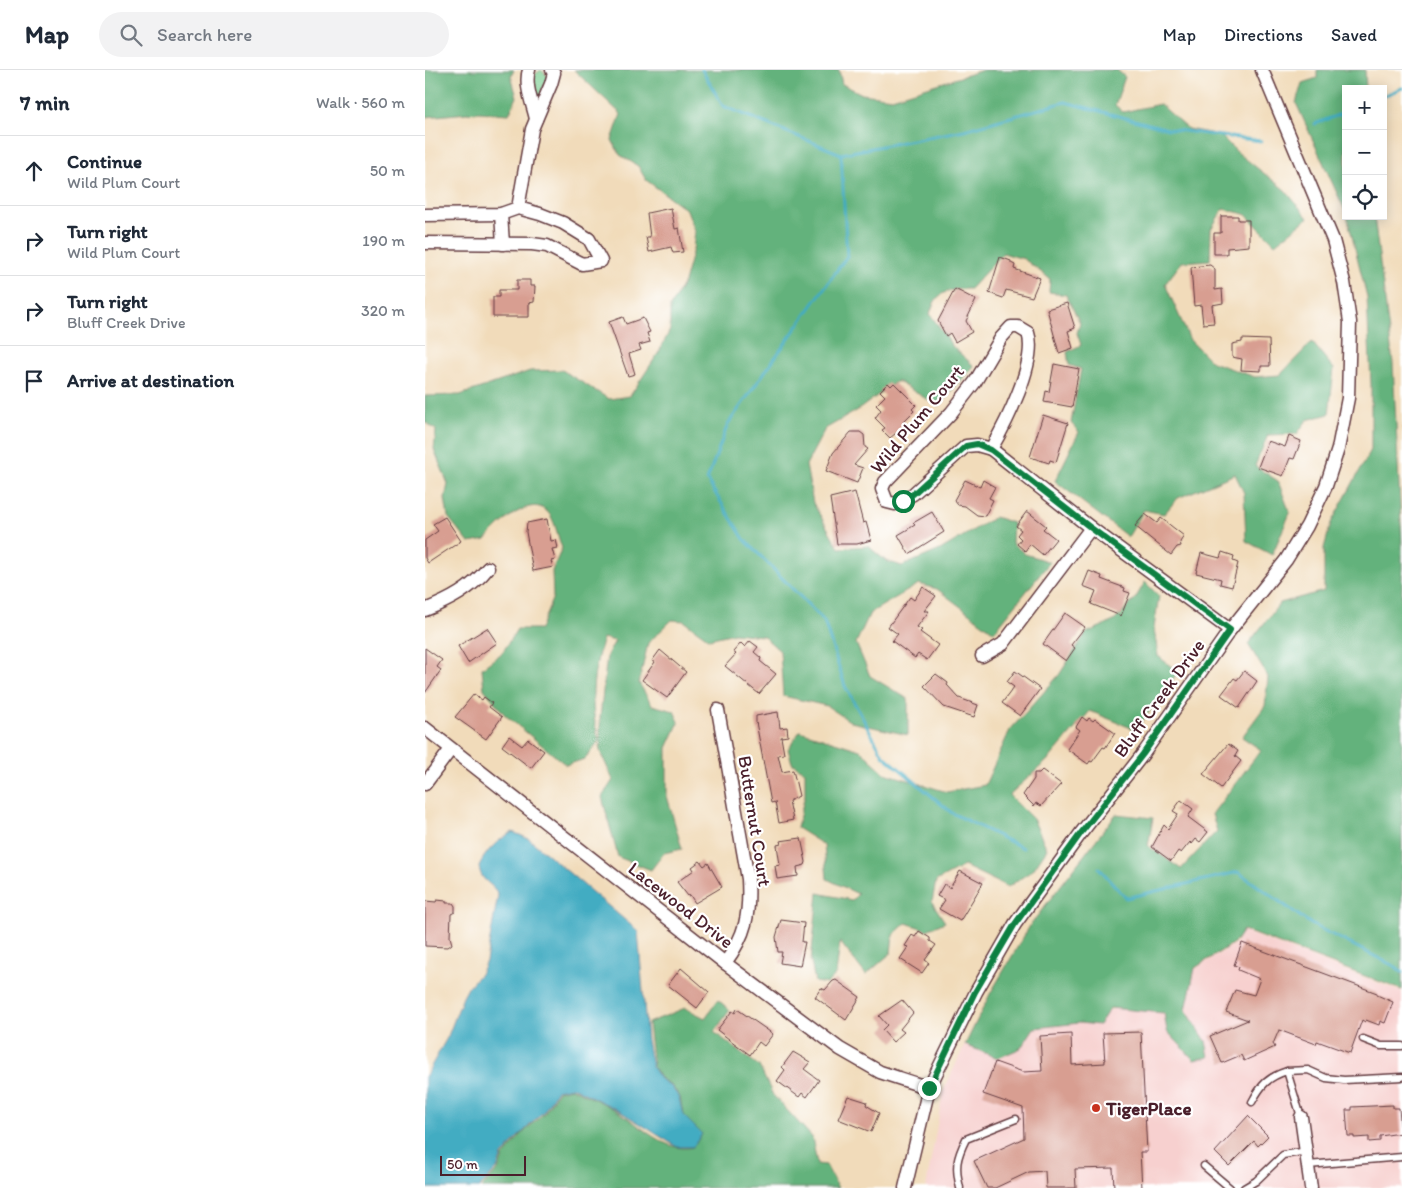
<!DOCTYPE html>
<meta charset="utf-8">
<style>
body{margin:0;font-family:Itim,sans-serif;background:#f2f2f3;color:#1f2937}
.controls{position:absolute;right:15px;top:15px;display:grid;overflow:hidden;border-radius:0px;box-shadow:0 2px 12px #0003}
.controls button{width:45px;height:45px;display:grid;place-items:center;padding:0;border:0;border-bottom:1px solid #e0e1e3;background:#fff;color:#1f2937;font:25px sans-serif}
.scale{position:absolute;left:15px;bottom:12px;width:86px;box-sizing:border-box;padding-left:5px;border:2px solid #4a1f2b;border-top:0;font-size:14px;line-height:18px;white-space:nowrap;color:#4a1f2b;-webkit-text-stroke:4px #fff;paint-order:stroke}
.stop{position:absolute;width:15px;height:15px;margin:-11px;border:4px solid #0b8043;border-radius:50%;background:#fff}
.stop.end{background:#0b8043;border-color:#fff;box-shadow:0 1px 5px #0008}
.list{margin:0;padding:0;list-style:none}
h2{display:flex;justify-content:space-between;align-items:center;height:65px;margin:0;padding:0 20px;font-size:21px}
h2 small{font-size:16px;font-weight:400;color:#747a83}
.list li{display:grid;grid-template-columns:32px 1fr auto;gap:15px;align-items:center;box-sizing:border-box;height:70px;padding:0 20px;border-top:1px solid #e0e1e3}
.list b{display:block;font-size:19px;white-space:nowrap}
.list p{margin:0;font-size:16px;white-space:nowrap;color:#747a83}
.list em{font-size:16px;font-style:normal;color:#747a83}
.icon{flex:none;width:28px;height:28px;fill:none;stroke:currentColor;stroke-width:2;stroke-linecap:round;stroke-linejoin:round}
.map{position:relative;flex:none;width:977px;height:1118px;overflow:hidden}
header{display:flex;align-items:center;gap:30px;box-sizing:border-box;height:70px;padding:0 25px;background:#fff;border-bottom:1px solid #e0e1e3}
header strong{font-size:24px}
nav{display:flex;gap:28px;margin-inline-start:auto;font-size:18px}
.search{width:350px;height:45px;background:#f2f2f3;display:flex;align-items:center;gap:12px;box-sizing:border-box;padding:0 18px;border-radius:28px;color:#747a83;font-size:19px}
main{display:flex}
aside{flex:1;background:#fff}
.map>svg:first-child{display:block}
</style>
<header>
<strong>Map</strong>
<div class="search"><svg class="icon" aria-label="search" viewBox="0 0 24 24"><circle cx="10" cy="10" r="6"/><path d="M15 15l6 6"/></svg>Search here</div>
<nav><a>Map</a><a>Directions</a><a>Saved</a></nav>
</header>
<main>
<aside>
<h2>7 min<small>Walk · 560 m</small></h2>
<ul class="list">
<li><svg class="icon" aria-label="ahead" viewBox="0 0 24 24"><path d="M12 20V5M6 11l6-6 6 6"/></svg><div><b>Continue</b><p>Wild Plum Court</p></div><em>50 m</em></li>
<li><svg class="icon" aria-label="right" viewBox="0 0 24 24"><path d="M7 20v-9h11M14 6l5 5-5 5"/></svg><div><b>Turn right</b><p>Wild Plum Court</p></div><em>190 m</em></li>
<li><svg class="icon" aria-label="right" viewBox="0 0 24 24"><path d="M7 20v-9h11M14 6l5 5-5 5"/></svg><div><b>Turn right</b><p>Bluff Creek Drive</p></div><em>320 m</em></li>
<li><svg class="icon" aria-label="arrive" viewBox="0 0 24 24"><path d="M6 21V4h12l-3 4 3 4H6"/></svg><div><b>Arrive at destination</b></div></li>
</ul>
</aside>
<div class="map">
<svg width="977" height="1118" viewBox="0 0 977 1118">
<rect width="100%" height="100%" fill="#fff"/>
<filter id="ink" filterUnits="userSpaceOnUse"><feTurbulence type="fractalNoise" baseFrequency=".02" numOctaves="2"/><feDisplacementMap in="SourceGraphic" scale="10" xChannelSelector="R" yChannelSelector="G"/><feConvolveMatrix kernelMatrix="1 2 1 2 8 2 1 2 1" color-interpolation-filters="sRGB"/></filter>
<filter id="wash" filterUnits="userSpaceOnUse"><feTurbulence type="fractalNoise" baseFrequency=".0096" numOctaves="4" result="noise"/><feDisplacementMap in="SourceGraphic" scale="20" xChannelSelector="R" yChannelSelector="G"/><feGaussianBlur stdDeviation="1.12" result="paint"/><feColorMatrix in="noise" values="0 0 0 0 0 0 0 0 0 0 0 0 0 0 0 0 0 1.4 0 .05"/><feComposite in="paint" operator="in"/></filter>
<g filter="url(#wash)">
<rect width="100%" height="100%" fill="#f1dbba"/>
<!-- built -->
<path fill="#f7d0cf" d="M817,861L977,922V1118H501L518,1022L550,953L686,940L770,899L811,873Z"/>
<!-- green -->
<path fill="#7bcf92" stroke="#62775e" d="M116,0L123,6L113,29L108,6Z"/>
<!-- forest -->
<g fill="#64b27c" stroke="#576854">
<path d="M0,0H89L86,6L92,27L84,44L53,42L0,47Z"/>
<path d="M149,0H414L417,14L437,24L467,28L558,0H692L700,7L690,35L698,42L735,34L763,59L795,65L812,82L860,120L883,148L850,174L820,144L798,139L786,159L785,190L757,192L740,214L765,270L787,292L830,307L855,305L887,272L909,299L904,344L882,350L872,364L843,365L830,396L853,411L865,443L847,485L821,471L819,423L810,404L753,428L739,444L719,440L703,467L630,411L654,362L646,353L656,299L644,295L642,282L656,275L652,263L655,253L641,225L624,222L625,209L599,189L578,183L545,219C523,219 511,221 505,244L528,277L549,296L513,336L472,311L433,340L400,359L381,395L388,433L414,478L443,476L461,491L477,496L515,480L570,447L588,453L587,473L600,484L625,492L569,562L512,519L494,514L445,543L431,573L445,606L483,629V665L426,652L402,636L358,626L355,581L338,566L309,563L284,569L259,551L247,550L223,573L214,613L227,635L249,641L254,652L242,678V726L257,779L239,783L226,800L193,787L177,727L188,710L175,681V648L182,585L190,571L178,568C167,606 164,632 174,671L160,689L141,695L80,645L59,619L57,598L77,583L92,559H115L128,527L127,501L137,478C133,468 131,454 125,445C108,420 72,456 61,470L44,473L23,447L20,428L23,414L9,379L11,360L0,352V326L35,325L105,301L137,300L184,329L205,326L234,282L245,260V237L259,212L268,180L270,161L262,140L221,110L213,96L195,85L187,70L196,44Z"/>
<path d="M892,0H940L941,19H921V143L871,33L877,13L892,8Z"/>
<path d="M922,146H949L968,293L977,475V920L818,860L810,872L770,898L761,940L781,971L784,987L769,990L742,961L739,943L685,938L674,955L654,953L609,958L596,978L573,988L540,975L565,924L606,854L691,744L728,748L723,776L756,799L792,761L787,744L836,680L817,667L840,636L843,607L823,574L855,533L899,521V478L906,453L946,380V314L942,227Z"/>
<path d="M720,512L734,526L729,558L733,586L753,602L711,660L665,641L624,689L584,725L608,749L622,779L608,800L583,817L539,796L511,811L507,832L520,852L502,860L481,853L468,865L466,883L441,905L415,872L411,904L402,914L390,912L386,891L393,823L427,830L433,824L402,809L399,775L372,758L380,725V702L367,693L363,679L375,661L435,680L460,703L522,722L560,715L585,660L634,605L661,563L689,551L710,529Z"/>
<path d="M293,930L305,940L289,962L334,996L348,1025L387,1067L392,1094L401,1095L413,1118H56L73,1100L78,1087L96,1065L120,1042L133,1021L146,1018C162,1026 178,1032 192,1041C215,1054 241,1084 268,1077L277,1064L258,1045L255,1027L246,1015L235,1008L228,997L223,953L260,938L280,948Z"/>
</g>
<!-- water -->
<path fill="#43acc2" stroke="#466676" d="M88,762L104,769L121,783L213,861L222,970L227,997L235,1009L245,1015L254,1027L258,1045L277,1064L268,1077H252L193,1040L147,1017L132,1020L119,1041L92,1068L77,1086L72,1099L54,1118H0V1007L23,966L38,927L44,916L55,904L61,891L73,825C68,812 56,814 54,796C60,782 74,768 88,762Z"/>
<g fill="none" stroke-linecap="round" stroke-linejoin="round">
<!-- stream -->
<g stroke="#43acc2" stroke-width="3">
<path d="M277,0L298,36L416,84L422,186L303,354L282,410L319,469L399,551L420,616L458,685L527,743L598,778"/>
<path d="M958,26L977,18"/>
<path d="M890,54L921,42"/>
<path d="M416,84L539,60L640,32L743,59L836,71"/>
<path d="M674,798L701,828L813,802L886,854L971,897L977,902"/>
</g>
</g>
<g id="blocks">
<!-- building -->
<g fill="#d89e91">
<path d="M246,138L250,159L254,158L258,182L248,183L246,177L224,182L221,167H225L222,143Z"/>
<path d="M796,146H813V150H824V176L802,178V184H789V163H796Z"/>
<path d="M575,187L586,191V193L590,195L589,199L615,208L607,227L581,220L578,228L564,223Z"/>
<path d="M785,195L790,199V220L797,219L798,233L787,235L789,253L778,254L776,235L769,236L766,197Z"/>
<path d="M92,210H105V216H110L109,232L104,233V247H68V227H74V220H92Z"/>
<path d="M530,219L551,230L541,251L547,262L530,272L525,263L521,266L513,251Z"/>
<path d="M642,233L650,258L643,261L648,278L634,283L622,239Z"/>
<path d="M198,247L201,254L218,248L225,262L222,263L225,272L214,275L216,280L204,284L210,304L203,306L184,252Z"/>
<path d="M817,269L844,270L845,296H836V301L816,300L817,289L807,287V274L817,272Z"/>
<path d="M629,294L654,299L647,337L619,332L621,321L624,322Z"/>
<path d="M463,313L466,316L469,313L491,335L487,339L489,341L478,352L481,355L465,368L457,360L460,358L450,348L456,340L451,335L460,326L455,321Z"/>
<path d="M618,345L643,353L631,392L625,390L624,393L605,387Z"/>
<path d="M426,362H435L439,365L440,377L443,379L429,395L438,398L432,413L401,401L408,383Z"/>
<path d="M864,366L876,371L869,389L865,388L858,406L833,397L843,371L860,377Z"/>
<path d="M540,410L555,417L558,410L570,417L564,428L568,430L560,446L552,445L540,436L533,435L529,430Z"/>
<path d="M430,422L438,453L441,452L446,470L432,474H412L405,428Z"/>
<path d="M602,441L621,456L618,459L631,469L618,485L605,474L600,481L592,474L596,469L592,465L596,460L591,456Z"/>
<path d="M507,442L519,462L484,484L473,465L490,455L488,453Z"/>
<path d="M720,444L732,453L736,448L759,466L755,472L756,476L752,477L746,485L710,456Z"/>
<path d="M20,447L36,471L3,493L0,488V470L13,461L8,454Z"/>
<path d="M122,449L126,471L131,470L133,478L127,479L130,490L126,491L128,497L108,501L101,462L102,453Z"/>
<path d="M797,482L809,486L808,491L813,493L807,517L795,514L796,509L771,503L776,483L795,488Z"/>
<path d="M664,501L677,506L676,509L700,518L699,521L705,523L696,546L666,534L671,521L658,516Z"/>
<path d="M498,517L511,526L499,541H504L492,557L497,560L495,562L513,575L502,590L493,584L490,588L467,571L473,564L463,557L485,527L489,530Z"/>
<path d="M640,543L660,557L646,575L650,578L641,591L618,574Z"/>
<path d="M62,558L72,573L43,593L33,576Z"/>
<path d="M325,571L333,577L329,582L336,588L335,591L351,604L334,624L300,596L311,584L308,582L316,573L320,577Z"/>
<path d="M0,578L17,590L12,597L16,600L0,623Z"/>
<path d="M235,580L261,602L242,628L217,610L230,592L227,591Z"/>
<path d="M590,601L615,619L595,646L577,633L589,617L582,612Z"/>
<path d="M819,601L832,611L814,638L796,625L809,608L812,610Z"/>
<path d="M511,604L523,613L522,615L534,628L553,635L549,647L519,637L499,616Z"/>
<path d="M49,624L57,630L59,627L67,633L64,637L77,647L61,669L30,647Z"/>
<path d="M353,642L355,658L362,657L363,666L356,667L359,684L353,685L357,702L368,700L374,726L364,731L368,750L354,753L350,732L346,733L331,652V646Z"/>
<path d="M657,647L662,651L664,648L668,651L670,649L690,663L680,678L678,677L667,692L665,691L663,694L642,679L655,660L651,657Z"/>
<path d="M84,666L97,676L103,669L119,681L106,698L77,676Z"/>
<path d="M803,674L813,681L810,686L816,691L796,718L778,704Z"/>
<path d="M617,700L636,714L616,736L611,733L609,736L598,725L609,709V703H614Z"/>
<path d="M756,730L768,739L763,747L783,762L775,772L771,769L767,774L765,772L756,783L753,781L746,791L727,777L739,755L743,759L753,744L748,741Z"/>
<path d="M376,768L381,792L380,795L372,797L373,806L352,809L350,796L355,795L352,775L356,774L355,771Z"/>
<path d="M275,791L279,796L283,793L297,817L270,833L265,825L263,826L252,812L269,800L267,797Z"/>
<path d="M535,801L558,813L535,851L514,839L520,830L512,826L519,814L525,818Z"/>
<path d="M12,830L21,831V833H28L30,836V842L26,844L25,867L27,874L23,877L0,876V831L11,832Z"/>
<path d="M356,850L379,853L377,872H380L375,896L355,893L357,882H353L351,867Z"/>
<path d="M494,861L505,868V871L511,875L500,890L504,893L497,903L475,889L483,877L480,876L487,865L490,867Z"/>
<path d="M817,873L952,923V925L968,932L960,953L955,951L954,955L941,950L940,952L937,950L925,983L892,971L891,974L854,960L848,974L850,977L819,991L816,985L797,993L785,966L823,950L801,942L810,920L829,925L835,909L813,900L814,897L809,895Z"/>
<path d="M256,898L284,922L272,938L243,915Z"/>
<path d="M411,910L435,927L421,950L390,927L396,918L400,920L408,911Z"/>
<path d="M477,930L488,943L475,959L479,962L468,972L457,960L462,955L454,946Z"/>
<path d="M312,939L348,964L339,976L334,972L325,985L292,960L307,941L310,943Z"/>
<path d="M716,962L722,1082H715L717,1118H689L688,1098L650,1099L651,1118H621L620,1101L604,1102L570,1118H562L549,1091L599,1068L598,1038L558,1024L570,992L598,1002L617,1001L615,966L646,964L647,995L680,993L678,963Z"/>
<path d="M368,982L385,992L379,999L394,1010L382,1027L377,1023L374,1027L352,1011L360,1000L357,997Z"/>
<path d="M423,1026L442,1032L441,1035L454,1043L446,1062L413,1049Z"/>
<path d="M968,1035V1038H974L976,1063L955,1066V1071L944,1072V1067L929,1068V1066H923L921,1040H927V1037Z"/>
<path d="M823,1046L843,1066L833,1076L829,1071L804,1096L790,1082Z"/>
</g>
</g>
</g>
<g filter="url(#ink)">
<use href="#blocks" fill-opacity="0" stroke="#633b40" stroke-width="1"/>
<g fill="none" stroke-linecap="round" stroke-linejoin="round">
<!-- lane casing -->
<g stroke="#633b40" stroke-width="9">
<g id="lane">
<path d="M938,969L956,976H977"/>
<path d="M862,1001L883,1000L901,1008L919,1010L977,1007"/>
<path d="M827,1032C836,1015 843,1007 862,1001L876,1047"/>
<path d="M883,1095L977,1087"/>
<path d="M779,1096L805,1118"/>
<path d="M535,1118C530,1097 531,1089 541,1069L591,1049"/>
<path d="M819,1118L831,1111L858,1085L882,1081"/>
</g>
</g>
<!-- street casing -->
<g stroke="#633b40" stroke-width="15">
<g id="street">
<path d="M104,0C99,14 108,35 111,49"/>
<path d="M93,138L107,59L126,14L129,3L127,0"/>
<path d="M76,144L78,174"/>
<path d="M0,145L76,144L93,138L115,144L138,153L164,169L176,191L157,194L122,176L107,174L0,173"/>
<path d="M586,257H593L603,263C613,291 580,355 566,379L552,375L541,376L488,424L470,434L462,432L457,419L460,412L526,343L550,312L576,268Z"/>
<path d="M566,379L666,458L805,560"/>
<path d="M0,540C25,530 46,519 63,498"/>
<path d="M557,586L578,574L666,458"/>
<path d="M293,640L323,809C325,844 321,865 300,893"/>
<path d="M0,658L300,893L415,979L455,1002L504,1018"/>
<path d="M0,714L26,679"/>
<path d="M876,1047L886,1118"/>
<path d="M480,1118L504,1018L551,922L590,854L656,763L718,684L805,560L861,490L882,456L901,416L913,379L923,328L925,252L919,212L908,170L837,0"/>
</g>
</g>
<!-- lane -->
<use href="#lane" stroke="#fff" stroke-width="6"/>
<!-- street -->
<use href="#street" stroke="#fff" stroke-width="12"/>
</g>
</g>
<g fill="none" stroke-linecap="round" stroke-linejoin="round" filter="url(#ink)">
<!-- route -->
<path stroke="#0b8043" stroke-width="6" d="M478,431L488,424L541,376L552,374L566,380L666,458L805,560L718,684L656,763L590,854L550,922L504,1018"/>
</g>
<!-- markers -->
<circle fill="#c8321e" stroke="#fff" stroke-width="2" cx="671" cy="1038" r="5"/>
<g text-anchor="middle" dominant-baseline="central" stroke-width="4.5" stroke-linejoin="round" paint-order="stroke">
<!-- street labels -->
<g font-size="19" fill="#4a1f2b" stroke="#fff">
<text transform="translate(492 349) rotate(-50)">Wild Plum Court</text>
<text transform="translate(734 628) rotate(-54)">Bluff Creek Drive</text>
<text transform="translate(330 751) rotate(81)">Butternut Court</text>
<text transform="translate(256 835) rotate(38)">Lacewood Drive</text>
</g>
<!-- poi labels -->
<g font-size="19" font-weight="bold" fill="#4a1f2b" stroke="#fff" text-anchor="start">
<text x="681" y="1038">TigerPlace</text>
</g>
</g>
</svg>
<div class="controls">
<button>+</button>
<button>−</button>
<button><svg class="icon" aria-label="locate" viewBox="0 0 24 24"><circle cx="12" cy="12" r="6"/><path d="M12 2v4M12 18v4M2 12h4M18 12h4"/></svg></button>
</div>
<div class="scale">50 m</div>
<div class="stop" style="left:478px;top:431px"></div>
<div class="stop end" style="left:504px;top:1018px"></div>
</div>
</main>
